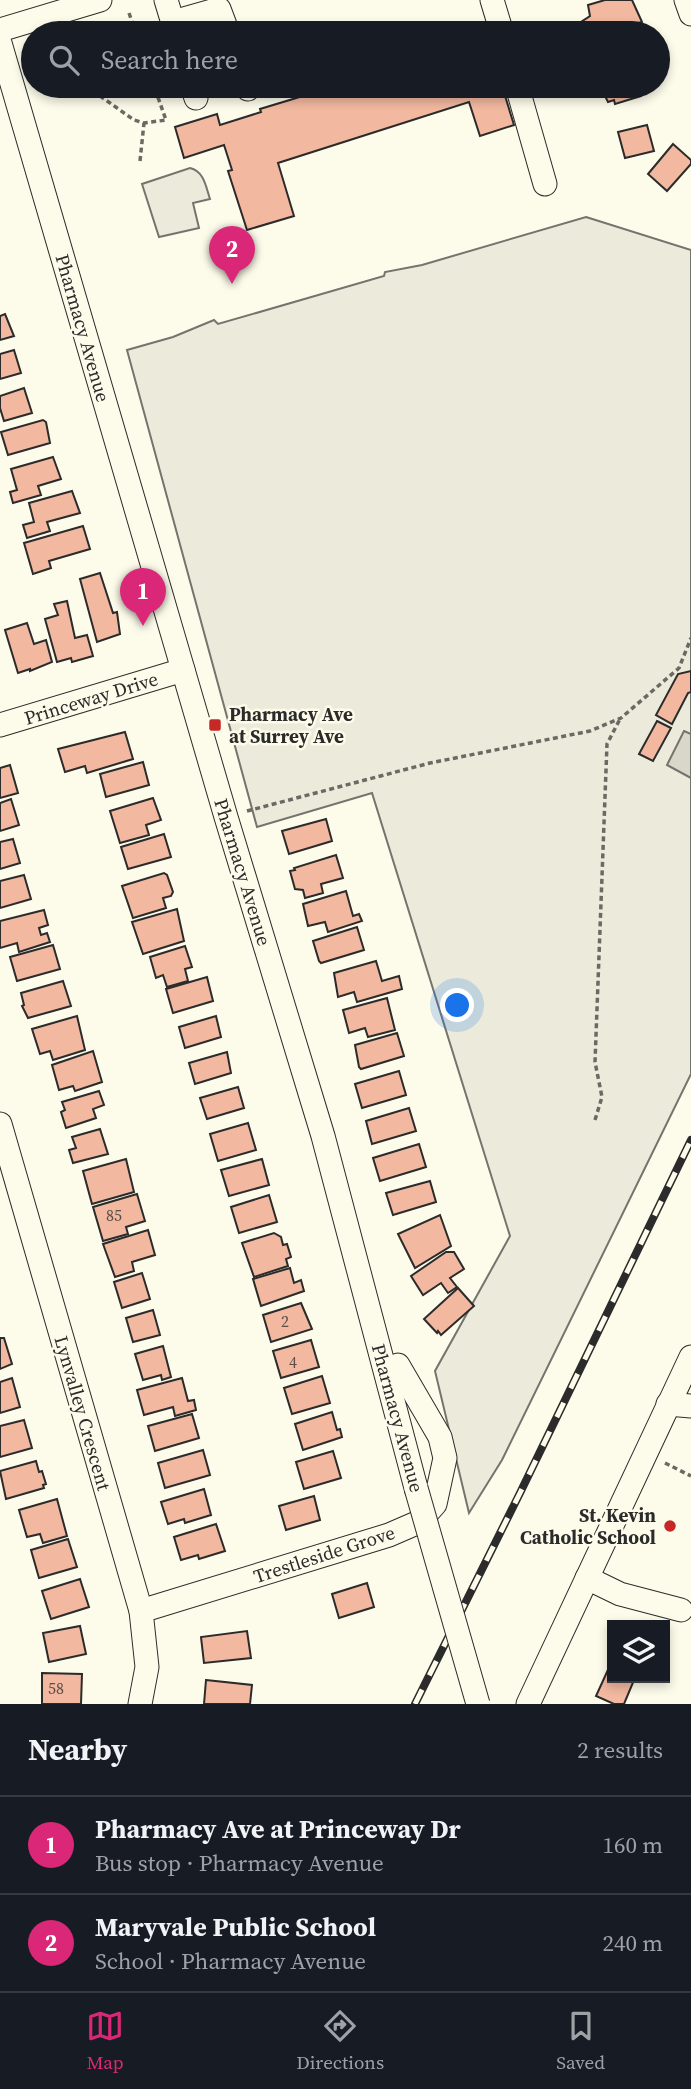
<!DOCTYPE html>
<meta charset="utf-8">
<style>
body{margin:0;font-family:"Source Serif 4",serif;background:#20242c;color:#f1f3f6}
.controls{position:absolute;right:21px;bottom:21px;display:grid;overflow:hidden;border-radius:0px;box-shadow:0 4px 10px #0003}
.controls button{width:63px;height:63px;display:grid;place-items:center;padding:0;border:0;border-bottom:2px solid #363941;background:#171b24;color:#f1f3f6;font:35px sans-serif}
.you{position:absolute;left:458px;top:1006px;width:24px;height:24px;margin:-18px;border:5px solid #fff;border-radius:50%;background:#1a73e8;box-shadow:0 0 0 10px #1a73e833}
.badge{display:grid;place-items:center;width:46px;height:46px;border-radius:50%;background:#db2777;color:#fff;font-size:23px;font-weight:700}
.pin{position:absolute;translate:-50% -58px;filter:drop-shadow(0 2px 4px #0008)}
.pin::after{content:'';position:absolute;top:37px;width:24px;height:21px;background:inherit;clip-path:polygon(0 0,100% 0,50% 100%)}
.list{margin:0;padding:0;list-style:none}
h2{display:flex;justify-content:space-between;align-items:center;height:91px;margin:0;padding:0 28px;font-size:30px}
h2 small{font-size:23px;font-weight:400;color:#9ea1a6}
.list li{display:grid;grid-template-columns:46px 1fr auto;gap:21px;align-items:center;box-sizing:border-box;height:98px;padding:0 28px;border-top:2px solid #363941}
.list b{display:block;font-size:26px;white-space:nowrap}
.list p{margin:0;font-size:23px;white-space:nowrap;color:#9ea1a6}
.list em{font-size:23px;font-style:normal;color:#9ea1a6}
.icon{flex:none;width:38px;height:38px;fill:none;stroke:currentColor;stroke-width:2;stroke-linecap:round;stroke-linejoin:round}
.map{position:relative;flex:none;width:691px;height:1704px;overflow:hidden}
.search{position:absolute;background:#171b24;box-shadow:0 4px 10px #0003;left:21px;right:21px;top:21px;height:77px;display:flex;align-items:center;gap:18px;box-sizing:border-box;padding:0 24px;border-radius:38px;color:#9ea1a6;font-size:26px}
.sheet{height:287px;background:#171b24}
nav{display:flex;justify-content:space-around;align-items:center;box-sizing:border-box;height:98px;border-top:2px solid #363941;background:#171b24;font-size:19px;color:#9ea1a6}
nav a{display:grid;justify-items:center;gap:4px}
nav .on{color:#db2777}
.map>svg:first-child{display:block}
</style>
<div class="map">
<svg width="691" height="1704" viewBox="0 0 691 1704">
<rect width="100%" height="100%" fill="#fdfbea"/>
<!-- green -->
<g fill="#ecebdb" stroke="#74746e" stroke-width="2">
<path d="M190,168C204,171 206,187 210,199L193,203L199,228L159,237L142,184Z"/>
<path d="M586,217L691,250V1074L502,1460L469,1513L435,1371L510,1236L372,793L257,827L127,350L173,337L214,320L218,324L384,276L385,272L422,265Z"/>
</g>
<!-- water -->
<path fill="#d8d7c9" stroke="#74746e" stroke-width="2" d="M684,731L691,734V778L667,765Z"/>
<!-- building -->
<g fill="#f2b8a0" stroke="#2b2b2b" stroke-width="2">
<path d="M605,0H632L642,22L611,32L609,25L595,29L593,33H585L581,22L590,16L588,5Z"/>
<path d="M336,86H502L514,125L480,136L469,102L278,163L294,216L247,230L228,171L232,170L224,145L184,158L175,127L217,114L220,125L261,112L260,109Z"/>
<path d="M600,86H638L641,96L615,104L614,100L608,102Z"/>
<path d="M647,125L654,151L625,158L618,132Z"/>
<path d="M673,144L691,160V164L667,191L648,174Z"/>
<path d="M5,314L14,336L0,340V316Z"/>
<path d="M14,350L21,373L0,379V354Z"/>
<path d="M24,388L32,413L4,421L0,408V396Z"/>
<path d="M43,420L46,422L50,443L8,455L1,432Z"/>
<path d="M53,457L61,479L38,486L41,495L13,503L10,492L17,490L11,469Z"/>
<path d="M72,491L80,513L47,522L50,531L27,538L23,525L34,522L29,503Z"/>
<path d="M83,526L90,549L49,561L51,568L33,574L24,543Z"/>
<path d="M100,573L113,613L117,612L120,634L97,642L80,579Z"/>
<path d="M67,601L75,638L87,635L93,656L72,662L71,658L57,662L45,619L58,615L54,604Z"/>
<path d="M27,623L34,644L46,640L52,662L30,671V669L18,673L5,630Z"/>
<path d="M691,671V692L688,693L672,724L656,715L678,674Z"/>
<path d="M657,721L671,728L653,761L639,754Z"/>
<path d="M125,732L133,759L87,773L85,766L65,772L58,749Z"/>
<path d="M143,762L149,785L106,797L100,774Z"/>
<path d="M10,765L18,793L0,798V768Z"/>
<path d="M153,798L161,820L146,825L149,835L120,843L110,811Z"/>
<path d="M11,799L19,825L0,831V803Z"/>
<path d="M326,819L332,841L289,854L282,831Z"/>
<path d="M164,834L171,857L128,869L121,847Z"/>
<path d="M13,839L20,863L0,869V842Z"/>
<path d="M336,855L343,878L321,884L323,893L305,898L303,890L295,889L290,871L295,870L294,868Z"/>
<path d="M164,873L167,875L173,892L171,896L163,898L166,908L133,918L122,886Z"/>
<path d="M24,875L31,899L0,908V881Z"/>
<path d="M346,891L353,916L359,914L362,921L328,932L325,922L308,926L303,904Z"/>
<path d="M177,909L184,941L143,954L132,922Z"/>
<path d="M44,910L48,925L39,928L41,935L47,933L50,942L19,952L17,943L0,948V921Z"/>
<path d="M357,927L364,950L321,963L319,961L313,941Z"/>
<path d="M53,945L60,969L17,981L10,957Z"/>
<path d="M185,946L192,967L185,969L188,981L167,987L163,975L156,978L150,957Z"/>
<path d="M376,961L382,981L399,976L402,989L357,1002L354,992L338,997L334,973Z"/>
<path d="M207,977L213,1001L173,1013L166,989Z"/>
<path d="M63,981L71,1006L28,1018L22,1006L24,1005L21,993Z"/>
<path d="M387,998L395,1030L368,1037L365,1028L349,1033L343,1010Z"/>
<path d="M77,1016L85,1050L53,1060L50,1051L40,1054L32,1029Z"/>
<path d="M216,1016L221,1037L185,1048L179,1027Z"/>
<path d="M397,1033L404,1056L361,1069L359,1067L355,1045Z"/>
<path d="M93,1051L102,1082L75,1091L73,1086L59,1090L52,1065Z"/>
<path d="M227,1052L231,1073L195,1084L189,1063Z"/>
<path d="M399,1071L406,1095L362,1108L355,1084Z"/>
<path d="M238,1087L244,1108L207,1119L200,1098Z"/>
<path d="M99,1091L104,1105L93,1109L96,1118L66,1128L61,1112L65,1110L62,1102Z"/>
<path d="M409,1108L416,1131L372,1144L366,1121Z"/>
<path d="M248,1123L256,1150L218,1161L210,1134Z"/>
<path d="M100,1129L108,1154L73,1163L69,1150L76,1148L72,1137Z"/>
<path d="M419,1144L426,1167L380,1181L373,1158Z"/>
<path d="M126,1159L134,1192L92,1204L83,1171Z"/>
<path d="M262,1159L269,1185L229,1196L221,1170Z"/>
<path d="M430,1181L436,1202L393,1215L386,1193Z"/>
<path d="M137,1194L145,1221L126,1227L128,1234L103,1241L93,1207Z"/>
<path d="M269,1195L277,1222L239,1233L231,1207Z"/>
<path d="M440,1215L451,1246L415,1268L398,1234Z"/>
<path d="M148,1230L155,1255L132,1262L134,1271L115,1277L103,1244Z"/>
<path d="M274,1233L281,1237L283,1245L287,1244L291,1257L286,1259L288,1266L254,1277L242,1243Z"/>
<path d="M446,1252H454L464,1269L450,1278L457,1287L448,1293L441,1283L423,1295L411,1276Z"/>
<path d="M290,1268L294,1283L301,1280L304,1291L261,1306L253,1279Z"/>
<path d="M142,1273L150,1299L122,1308L114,1282Z"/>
<path d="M458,1288L474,1306L441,1335L438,1331L437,1333L424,1319Z"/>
<path d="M301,1303L312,1329L271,1342L263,1315Z"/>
<path d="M153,1310L160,1335L133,1342L126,1318Z"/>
<path d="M0,1338H4L12,1364L0,1369Z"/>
<path d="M311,1340L319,1367L281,1378L273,1351Z"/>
<path d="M163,1346L171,1377L162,1380L161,1375L143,1380L135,1354Z"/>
<path d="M322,1376L330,1403L292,1414L284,1388Z"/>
<path d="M12,1378L20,1407L0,1413V1382Z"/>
<path d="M182,1378L188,1401L194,1400L196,1410L175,1416L173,1407L144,1415L137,1390Z"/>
<path d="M332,1412L337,1430L340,1429L342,1437L303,1450L295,1424Z"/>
<path d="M192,1414L199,1438L155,1451L148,1426Z"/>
<path d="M24,1420L32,1448L0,1457V1426Z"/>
<path d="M203,1450L210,1475L165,1488L158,1463Z"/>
<path d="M333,1451L341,1478L304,1489L296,1462Z"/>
<path d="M36,1461L39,1472L42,1471L46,1484L43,1485L44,1488L6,1499L0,1471Z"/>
<path d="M204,1489L211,1515L185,1523L184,1519L168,1524L161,1502Z"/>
<path d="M314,1496L320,1520L286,1530L279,1506Z"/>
<path d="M57,1499L67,1536L43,1543L40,1534L27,1537L19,1510Z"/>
<path d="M216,1524L225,1551L199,1559L198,1555L181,1560L174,1537Z"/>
<path d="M68,1539L77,1567L39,1578L31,1550Z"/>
<path d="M80,1579L89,1607L51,1619L42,1591Z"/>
<path d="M367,1583L374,1607L339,1618L332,1594Z"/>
<path d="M80,1626L86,1654L49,1662L43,1633Z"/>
<path d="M247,1631L251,1658L204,1663L201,1637Z"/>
<path d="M612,1661V1678H640L639,1682L634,1680L624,1704H614L596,1696Z"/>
<path d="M42,1673L82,1674L81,1704H42Z"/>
<path d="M206,1680L252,1685L250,1704H204Z"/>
</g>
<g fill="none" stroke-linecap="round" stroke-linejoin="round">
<!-- minor casing -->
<g stroke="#2b2b2b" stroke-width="25">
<g id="minor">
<path d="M166,0L176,33"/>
<path d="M492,0L502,33"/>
<path d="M686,0L691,14"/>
<path d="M173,22L219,9L228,33"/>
<path d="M0,30L100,0"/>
<path d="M0,43L226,817L323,1136L416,1488"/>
<path d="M192,86L196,98"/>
<path d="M247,86L248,89"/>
<path d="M517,86L545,184"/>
<path d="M0,725L183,670"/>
<path d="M0,1124L141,1611L147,1667L140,1704"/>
<path d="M668,1404L691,1406"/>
<path d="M587,1578L620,1594L681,1610"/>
<path d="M141,1611L389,1535L419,1522L435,1504L445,1458L440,1437L398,1365"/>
<path d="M528,1704L691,1357"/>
</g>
</g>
<!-- path -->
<g stroke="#6a6964" stroke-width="3.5" stroke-dasharray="5 3.5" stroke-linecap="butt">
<path d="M129,13L136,33"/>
<path d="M29,54L33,56"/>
<path d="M86,86L134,120L144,123L166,120L154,86"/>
<path d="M140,161L144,123"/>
<path d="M247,811L430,763L590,731L621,718L679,668L691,638"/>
<path d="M595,1120L602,1097L595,1062L607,744L620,719"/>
<path d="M665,1463L691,1476"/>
</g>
<!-- minor -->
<use href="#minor" stroke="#fdfbea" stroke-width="23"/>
<!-- rail casing -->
<g stroke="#2b2b2b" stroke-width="8">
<path id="rail" d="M415,1704L520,1493L691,1140"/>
</g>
<!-- rail -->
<use href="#rail" stroke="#fdfbea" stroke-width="5" stroke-dasharray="16" stroke-linecap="butt"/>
<!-- minor-bridge casing -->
<g stroke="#2b2b2b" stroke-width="25" stroke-linecap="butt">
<path id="minor-bridge" d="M416,1488L478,1704"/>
</g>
<!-- minor-bridge -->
<use href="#minor-bridge" stroke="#fdfbea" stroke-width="23"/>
</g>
<!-- markers -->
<g fill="#c62828" stroke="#fdfbea" stroke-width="2.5">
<rect x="208" y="718" width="14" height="14" rx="3.5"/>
<circle cx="670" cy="1526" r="7"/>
</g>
<g text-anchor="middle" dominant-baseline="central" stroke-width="5" stroke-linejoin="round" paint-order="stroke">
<!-- number labels -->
<g font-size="16" fill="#5d4e48">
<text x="114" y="1215">85</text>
<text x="285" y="1321">2</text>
<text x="293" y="1362">4</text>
<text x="56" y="1688">58</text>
</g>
<!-- street labels -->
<g font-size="19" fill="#2b2b2b" stroke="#fdfbea">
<text transform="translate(83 328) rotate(74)">Pharmacy Avenue</text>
<text transform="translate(91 698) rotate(-17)">Princeway Drive</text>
<text transform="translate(243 872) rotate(73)">Pharmacy Avenue</text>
<text transform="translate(83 1413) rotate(74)">Lynvalley Crescent</text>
<text transform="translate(398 1418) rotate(75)">Pharmacy Avenue</text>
<text transform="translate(324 1554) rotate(-18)">Trestleside Grove</text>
</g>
<!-- poi labels -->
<g font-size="19" font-weight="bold" fill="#2b2b2b" stroke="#fdfbea" text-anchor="start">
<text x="229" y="714">Pharmacy Ave<tspan x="229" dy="22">at Surrey Ave</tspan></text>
<text x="656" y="1515" text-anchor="end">St. Kevin<tspan x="656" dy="22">Catholic School</tspan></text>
</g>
</g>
</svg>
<div class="controls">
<button><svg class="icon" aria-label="layers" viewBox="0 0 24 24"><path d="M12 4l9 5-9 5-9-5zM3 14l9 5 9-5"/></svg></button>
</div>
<div class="you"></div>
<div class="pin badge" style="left:143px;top:626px">1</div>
<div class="pin badge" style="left:232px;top:284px">2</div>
<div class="search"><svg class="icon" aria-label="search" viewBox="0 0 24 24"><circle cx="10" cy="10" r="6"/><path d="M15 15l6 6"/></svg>Search here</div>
</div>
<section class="sheet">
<h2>Nearby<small>2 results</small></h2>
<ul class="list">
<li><span class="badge">1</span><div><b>Pharmacy Ave at Princeway Dr</b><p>Bus stop · Pharmacy Avenue</p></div><em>160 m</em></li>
<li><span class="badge">2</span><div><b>Maryvale Public School</b><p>School · Pharmacy Avenue</p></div><em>240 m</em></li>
</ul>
</section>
<nav>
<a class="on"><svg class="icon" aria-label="map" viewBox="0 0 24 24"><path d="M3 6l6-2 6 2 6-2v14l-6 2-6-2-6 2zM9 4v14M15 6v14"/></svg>Map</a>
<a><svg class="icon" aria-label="directions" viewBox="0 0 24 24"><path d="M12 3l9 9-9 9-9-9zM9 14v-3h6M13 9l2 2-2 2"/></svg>Directions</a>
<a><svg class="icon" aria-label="saved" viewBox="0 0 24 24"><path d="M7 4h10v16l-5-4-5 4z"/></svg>Saved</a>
</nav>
